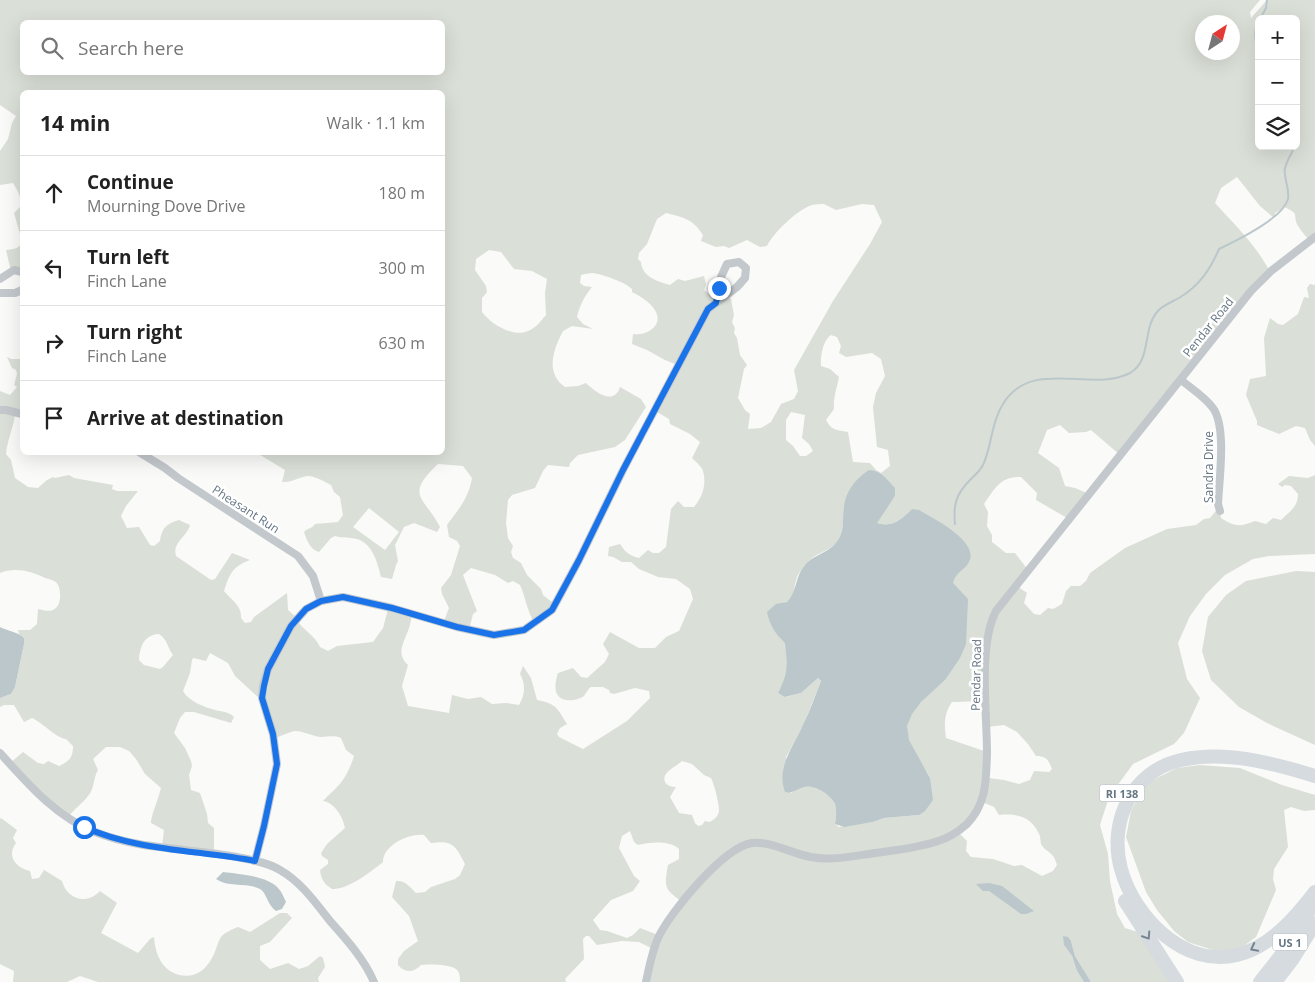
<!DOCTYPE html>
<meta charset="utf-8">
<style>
body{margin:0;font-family:"Open Sans",sans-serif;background:#f6f6f6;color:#222}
.controls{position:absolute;right:15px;top:15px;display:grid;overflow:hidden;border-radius:8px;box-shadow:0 5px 20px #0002}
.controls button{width:45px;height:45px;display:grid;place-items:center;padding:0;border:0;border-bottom:1px solid #e0e0e0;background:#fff;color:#222;font:25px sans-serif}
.compass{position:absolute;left:1195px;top:15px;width:45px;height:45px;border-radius:50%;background:#fff;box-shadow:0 5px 20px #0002;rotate:36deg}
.stop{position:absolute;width:15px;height:15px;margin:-11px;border:4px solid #1a73e8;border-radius:50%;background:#fff}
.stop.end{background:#1a73e8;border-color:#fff;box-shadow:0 1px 5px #0008}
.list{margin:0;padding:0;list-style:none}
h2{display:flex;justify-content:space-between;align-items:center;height:65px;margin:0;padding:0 20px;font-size:21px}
h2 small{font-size:16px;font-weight:400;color:#767676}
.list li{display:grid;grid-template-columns:32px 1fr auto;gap:15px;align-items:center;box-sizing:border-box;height:75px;padding:0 20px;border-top:1px solid #e0e0e0}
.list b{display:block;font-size:19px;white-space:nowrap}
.list p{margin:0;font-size:16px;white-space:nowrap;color:#767676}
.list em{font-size:16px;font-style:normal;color:#767676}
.icon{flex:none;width:28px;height:28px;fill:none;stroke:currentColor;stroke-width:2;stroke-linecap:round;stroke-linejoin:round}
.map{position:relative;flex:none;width:1315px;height:982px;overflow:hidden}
.search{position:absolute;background:#fff;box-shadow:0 5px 20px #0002;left:20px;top:20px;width:425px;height:55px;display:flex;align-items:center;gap:12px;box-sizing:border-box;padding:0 18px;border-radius:8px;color:#767676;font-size:19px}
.panel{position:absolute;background:#fff;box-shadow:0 5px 20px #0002;left:20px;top:90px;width:425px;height:365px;border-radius:8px}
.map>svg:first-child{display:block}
</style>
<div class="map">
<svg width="1315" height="982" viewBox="0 0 1315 982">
<rect width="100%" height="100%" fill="#fafaf8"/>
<!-- green -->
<g fill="#dadfd7" fill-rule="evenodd">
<path d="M0,0H1260L1250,12L1251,18L1267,0H1315V237L1309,240C1305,235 1301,231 1298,226C1292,215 1301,214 1284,207L1275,213L1274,218L1260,206L1237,177L1221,188L1215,203C1235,225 1256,245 1270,272L1120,455L1091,430L1086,432L1069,433L1060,425L1047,430L1038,453L1059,468L1065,486L1075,488L1089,494L1067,518L1036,500L1037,493L1021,477C1001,476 995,488 984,504L988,512L987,526L992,535V542L1006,553H1015L1028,570L1017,586L1027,593L1024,603L1034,614L1040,615L1048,608L1053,609L1062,604L1066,591L1071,586H1080L1086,581L1090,573L1125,548L1167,529L1196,525L1204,519L1210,518L1219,507L1221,518C1235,527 1240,527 1255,521L1266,524L1273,518L1281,520C1290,511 1298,507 1298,494L1291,486L1285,485L1282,487L1278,484L1289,476L1308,478L1315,475V554L1269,556L1253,559L1225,575L1206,594L1190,616L1178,643L1187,679L1200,698L1184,733L1174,744L1133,764L1109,797L1100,825L1108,854L1110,881L1117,914L1125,928L1141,933L1169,982H1091L1075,956L1071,941L1064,945L1072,956L1077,971L1084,982H647L653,949L639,942L622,941L597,945L589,936H586L583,939L584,959L565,979L566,982H460C460,978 460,973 457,970C452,964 428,964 421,965C413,973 405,973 398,965V959L404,951L418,941L409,916L392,897L396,881C405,880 410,887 416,893L425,892L431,887L455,879L460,875L465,864C456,846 453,840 431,843L424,835C409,833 383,845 383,862C371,872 347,890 332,889C324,884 321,879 320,870L328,864V860L322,856L321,853L327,844L345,828C343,817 335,803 323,801C328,795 333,792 338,786C345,779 351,766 354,756L346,750L341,738C333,735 329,737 321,737C314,737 304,731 295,731C288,732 280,737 272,739L260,699L235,676L228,663L210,653L206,661L193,658L192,660L190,673L183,691C188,701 204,707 215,710C222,712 228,711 234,717L231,723L194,712H185L180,718L174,733L185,748L191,761L192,766L189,775L191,790L200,793L207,814L208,823L214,828V852L162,846L164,830L151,823C151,816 159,797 161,788L145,774L136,759L129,751L120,747H106L93,759L98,770C93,778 95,788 88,796C83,803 75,808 69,816H66L10,763L23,752L38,763L44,764L48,761L59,766C70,761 73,757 73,746L66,739C56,738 43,723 32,718L24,722L14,705H4L0,707V698L11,694L15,687L24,644V638L19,634L18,630H30L37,624L38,609C42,610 49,612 53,610C62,607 62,588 56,582C53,580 49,579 45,578C31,571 15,567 0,573V391L10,395L17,387L14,385L17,374L16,370L12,368L7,357L11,359H22V416L15,415C13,429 7,441 6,454L11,460L15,478L28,487L38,488L47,480L53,477L55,478L69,475L74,478L113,485L112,489L117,491H138L126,506L121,516L127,528L139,527L150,545L154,546L160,541C162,528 166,524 179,520L190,525C187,537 172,542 176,556L211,580L215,579L232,553L250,560C232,567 230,573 224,591C231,600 242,605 241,618L245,623L251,622L254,617L287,593L288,610L298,619V622C305,631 316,637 320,647L328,651L337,646L373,642L383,628L388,609L412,615C411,620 410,626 408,631C403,644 396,654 408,665L402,686L408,706L449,713L452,695L468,699L481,697L492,704L506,703L519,705C525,695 526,684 520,674L523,666L531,678L537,700C557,704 557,708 567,724L560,728L557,734L559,737L583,749L627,721L650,698L649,691L635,688L614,694L610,693L609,690L603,687H591C588,689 586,693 584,696C581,698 576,700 573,700C554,702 553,688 558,673L573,668L581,677L587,678L605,662L609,654L603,644L610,632L639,648H655L666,637L679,631L693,599L690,589L676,579L658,577L639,569L631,562H622L613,557L608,556L609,547L620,544C625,552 630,556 639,558L648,550L653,553H659L666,547L671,509L678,501L684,507H694C702,498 707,484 703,471C702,467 696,462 692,458L700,442L690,434L670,424L669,419L657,412L680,366L665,360L647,350L632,344L633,334C646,336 663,326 656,312C652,303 640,296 632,292V289C625,282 604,275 593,273C589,273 585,274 581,275L580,283L584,286L592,287C585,295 579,307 577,317L583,324L593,329L572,326L563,331C553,350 545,373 565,387L578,386L586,383C592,389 607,402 616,394C618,392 619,390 620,387L641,399L646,407L625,440L615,447L578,455L570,463L569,467L548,465L543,471L535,488L512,495L508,500L506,523L508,538L513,546L511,552L513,558L521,563L527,575L541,589L543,595L553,603L552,606L534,622C526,608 526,598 520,585L513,581L508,583L495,575L471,568L463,575L477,611L473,614L470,626L444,621L449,608L442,594L441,588L451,575L460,546L457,541L449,537L447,525C459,508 468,500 472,478L463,466L438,464C404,496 424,496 440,527L437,532L414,523L404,527L395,545L398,561L396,565L392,579L381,577C377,560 371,539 351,538C345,537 341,538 335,536L331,538L319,552C310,549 307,541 304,532C307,528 312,529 315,524L338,522L343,515L340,497L334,492L331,485C325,482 317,477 309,476C300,476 292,483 282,482L285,470L257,453L442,452V92H22V278L18,273L11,271L6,250C14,249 20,249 22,241L14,213L20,207C22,198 18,191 13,183L0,185V151L8,139L12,123L16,116L0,105ZM1259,19H1296V146H1259ZM22,22H442V72H22ZM1202,22H1232V52H1202ZM824,204L836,210L862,204L874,205L882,222L870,244L833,301L794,370L798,391L794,399L781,404L771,422L761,428L748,429L750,414L745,410L738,398L744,369L747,365L740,355L737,338L734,333L735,328L732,322L734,315L731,299L727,296L714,298L704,290L706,284L704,276L685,281L678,279L670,285C657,281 642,277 641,262L638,259L639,253L647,244L657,219L666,213C683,217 693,219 703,235L701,241L716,247L724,246L729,248L747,240L760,247L767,246C773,233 798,209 812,205C816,204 820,204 824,204ZM489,250L501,252L514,269L532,271L547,279L545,293L546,315C541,321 536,328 528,331C513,338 491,324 482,312V298L487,292L486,286L475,270L476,259ZM831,335L837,337L841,346L839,353L846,357L872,353L881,359L885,376L876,393L873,407L877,447L888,450L890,466L881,473L876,470L870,463L853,462L848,432C836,430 831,430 826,420L834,409C833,397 837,388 839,377L830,369L821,366C820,357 823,340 831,335ZM791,412L805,415L802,438L809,444L813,451L806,456H800L793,446L786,440V420ZM895,496L876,523C892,528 902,519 912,509L968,563L955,575L953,583L945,680C929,695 900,714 908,740C913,753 924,765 930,778L919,815L884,818L873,822L839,827L835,824C836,818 837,811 835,804C831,795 815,785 805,786C801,787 795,791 791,793L786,757L803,726L821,681L818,678L801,693L786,697L778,693L786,678L787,668L783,603C796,601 793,584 798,575C801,570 806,563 810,560C822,549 839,550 842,529C844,522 843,514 844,506ZM369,508L399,532L385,550L353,527ZM159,634C168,640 167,647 173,655L163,667L160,669L144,665L139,660C140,646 144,635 159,634ZM988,701L987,727L1004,725L1017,732L1028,744L1036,756C1046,756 1048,759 1052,769L1049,772L1034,771L1030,780L1019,784L1004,780L989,778L987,752L946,738C944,725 944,713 952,702ZM682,761L692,764L704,775L711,778C714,783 719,803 719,810C719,816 714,820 709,822L705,821L702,825L698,826L695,823L692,815L679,813L670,797L676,787C672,787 667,786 665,782C661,772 676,767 682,761ZM982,802L994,807L999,815C1018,813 1032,817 1040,836C1040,837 1041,843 1041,844C1047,854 1053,850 1057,865L1053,871L1042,876L1022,865L1014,866L993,859L971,857L966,851L967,841L958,832ZM630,831L634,842L638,845C649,842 670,840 679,849V859L668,865C664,888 664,888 682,902L658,935L640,928L633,935L627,938L607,931L600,930L593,920L611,900L633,891L640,881L634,876L619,848L622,836Z"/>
<path d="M1310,284L1315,285V446L1310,440L1305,428L1296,426L1279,434L1257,425V421L1246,395L1250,379L1266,376L1264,338L1270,318L1278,324L1283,325L1298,314L1304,297L1309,298L1307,288Z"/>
<path d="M1296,571L1315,572V745L1267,723L1239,707L1211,680L1202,651L1208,617L1226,595L1246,581Z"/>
<path d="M1200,765L1240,768L1282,785L1315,795V810L1304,811L1291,807L1284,810L1288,847L1274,869L1273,879L1276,890L1256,937L1245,945L1246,946L1222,953L1188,942L1174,931L1157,910L1146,892L1126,837L1131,811L1145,784L1177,768Z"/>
<path d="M1,818L17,830L13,838L16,843C6,856 16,868 30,871L32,879L39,878L44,870L62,881C67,900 87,905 100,891L117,903L101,933L138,953L150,939L154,937C155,950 159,964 170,971C187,981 203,975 212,958C216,952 217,943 221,937C225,932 233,929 238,927L250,932L280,913H287L292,918L270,942L260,946V960L270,969L288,963L299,969L308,966L320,956L323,958L325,967L318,978L319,982H98L80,976L67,982H13L14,971L0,964V819Z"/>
</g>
<!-- water -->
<g fill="#bbc7cb">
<path d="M869,470C881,470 887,480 895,488V496L877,523C892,528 902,519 912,509L919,510C932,518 980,541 969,562C964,571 956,571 953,583L968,599L966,644L960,658L945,680L921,702L912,714L907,726L909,740L930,778L933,800L925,811L919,815L884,818L873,822L844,827L835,824C836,818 837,811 835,804C831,795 814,784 804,787C797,789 793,794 785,792C776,768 793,747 803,725C810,711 815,696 821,681L818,678L801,693L785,697L778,693C789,672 787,665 785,643C775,633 770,626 767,612L776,604L787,602C797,592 795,576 805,565C814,554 830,553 838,540C845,530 842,518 844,506C846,491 856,478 869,470Z"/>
<path d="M0,627C8,631 18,632 24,638V644L15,687L11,694L0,698Z"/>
<path d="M223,872C239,874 267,876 278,888C282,892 284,898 286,902L282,909L276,911C267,905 267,893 260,889C246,882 229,888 216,879Z"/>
<path d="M989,883L1002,886L1034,911L1026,914H1021L989,891H983L976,884Z"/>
<path d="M1063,936L1068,937L1071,941L1075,956L1091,982H1084L1077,971L1072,956L1064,945Z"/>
</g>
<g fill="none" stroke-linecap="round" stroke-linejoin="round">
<!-- stream -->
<g stroke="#bbc7cb" stroke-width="2">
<path d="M1260,19L1266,8L1267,0"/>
<path d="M1259,21C1253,31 1255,41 1259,52"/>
<path d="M955,524C953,505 956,494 970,480C975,475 980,471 983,465C992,446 991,423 1003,404C1031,357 1093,393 1130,373C1152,360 1142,330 1157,312C1161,306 1172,302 1179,298C1199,286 1210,270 1219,249C1236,241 1283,218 1288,199C1290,188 1283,178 1285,168C1287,160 1292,153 1295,146"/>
</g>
<!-- street -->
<g stroke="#c3c8cc" stroke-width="8">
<path d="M0,279L14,270L22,272"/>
<path d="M0,293H15L22,290"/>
<path d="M1181,380C1191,388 1205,397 1213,408C1227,428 1219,480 1218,504L1220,511"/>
<path d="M0,410H6L22,414"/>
<path d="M139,452L165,468L178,478L298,556L313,576L321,601"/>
<path d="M0,753C27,783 56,817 95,832C140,850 190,848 237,857C251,860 267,862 280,870C301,882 315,902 330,921C347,940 364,959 374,982"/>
<path d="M255,861L264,826L277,764L273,734L262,698L263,686L268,669L291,626L306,609L321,601L343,597L392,608L457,627L494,635L524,630L552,610L579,560L623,470L708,309L737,287L745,278L746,268L739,262L727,264L721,277L716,303"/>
<path d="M646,982C649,967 652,952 658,938C670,912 724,847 752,843C772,841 792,854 811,857C832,861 854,856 875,853C896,850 918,848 938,841C949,838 959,831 967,824C987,803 986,780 987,753C987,713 978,646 996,611L1251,291L1271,271L1315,237"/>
</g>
<!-- highway -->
<g stroke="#d6dbdf" stroke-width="14">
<path d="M1315,776C1273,763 1225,750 1181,760C1132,771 1108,822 1121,869C1134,917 1184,968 1237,955C1270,947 1295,918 1315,892"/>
<path d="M1125,901L1177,982"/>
<path d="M1260,982L1282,954L1310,909"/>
<path d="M1275,982L1292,960L1315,923"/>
</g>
</g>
<!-- one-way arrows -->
<defs><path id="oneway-chevron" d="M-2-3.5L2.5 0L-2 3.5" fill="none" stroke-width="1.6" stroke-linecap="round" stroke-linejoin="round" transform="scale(1.25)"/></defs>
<g stroke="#768591">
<use href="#oneway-chevron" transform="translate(1147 936) rotate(57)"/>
<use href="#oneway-chevron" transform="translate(1254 948) rotate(153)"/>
</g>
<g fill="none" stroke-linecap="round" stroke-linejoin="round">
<!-- route -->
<path stroke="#1a73e8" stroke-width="6" d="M84,827C137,851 198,850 255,861L264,826L277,764L273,734L262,698L264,686L268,669L291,626L306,609L321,601L343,597L392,608L457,627L494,635L524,630L552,610L579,560L623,470L708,309L716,303L719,288"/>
</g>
<g text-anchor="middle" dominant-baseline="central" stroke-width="5" stroke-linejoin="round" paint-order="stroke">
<!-- shield labels -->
<g fill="#fff" stroke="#939fa8" stroke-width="1">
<rect x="1099.5" y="784.5" width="45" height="17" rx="4"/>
<rect x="1272.5" y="933.5" width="35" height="17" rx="4"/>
</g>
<g font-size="11" font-weight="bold" fill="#657683">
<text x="1122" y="793">RI 138</text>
<text x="1290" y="942">US 1</text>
</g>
<!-- street labels -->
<g font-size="12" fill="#657683" stroke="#fff">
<text transform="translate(1208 327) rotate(-51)">Pendar Road</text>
<text transform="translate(1208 467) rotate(-90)">Sandra Drive</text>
<text transform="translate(246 509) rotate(33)">Pheasant Run</text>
<text transform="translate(976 675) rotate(-89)">Pendar Road</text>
</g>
</g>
</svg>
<div class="controls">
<button>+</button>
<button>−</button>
<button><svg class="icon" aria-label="layers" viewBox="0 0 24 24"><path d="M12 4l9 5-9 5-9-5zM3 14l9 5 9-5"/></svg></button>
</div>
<svg class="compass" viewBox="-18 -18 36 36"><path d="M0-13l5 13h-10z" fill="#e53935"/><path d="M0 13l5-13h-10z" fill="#767676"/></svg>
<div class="stop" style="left:84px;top:827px"></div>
<div class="stop end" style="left:719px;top:288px"></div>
<div class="search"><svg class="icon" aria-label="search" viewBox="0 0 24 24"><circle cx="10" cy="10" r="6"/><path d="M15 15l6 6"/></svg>Search here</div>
<section class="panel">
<h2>14 min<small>Walk · 1.1 km</small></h2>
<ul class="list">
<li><svg class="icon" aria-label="ahead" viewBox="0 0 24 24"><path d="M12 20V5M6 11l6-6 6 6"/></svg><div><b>Continue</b><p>Mourning Dove Drive</p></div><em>180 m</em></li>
<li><svg class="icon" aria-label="left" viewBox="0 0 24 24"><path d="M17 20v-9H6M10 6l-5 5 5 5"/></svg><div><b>Turn left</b><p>Finch Lane</p></div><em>300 m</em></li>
<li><svg class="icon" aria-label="right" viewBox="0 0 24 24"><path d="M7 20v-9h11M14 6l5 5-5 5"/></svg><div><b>Turn right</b><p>Finch Lane</p></div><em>630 m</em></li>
<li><svg class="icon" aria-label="arrive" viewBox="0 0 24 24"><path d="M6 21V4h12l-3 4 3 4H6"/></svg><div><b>Arrive at destination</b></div></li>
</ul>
</section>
</div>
